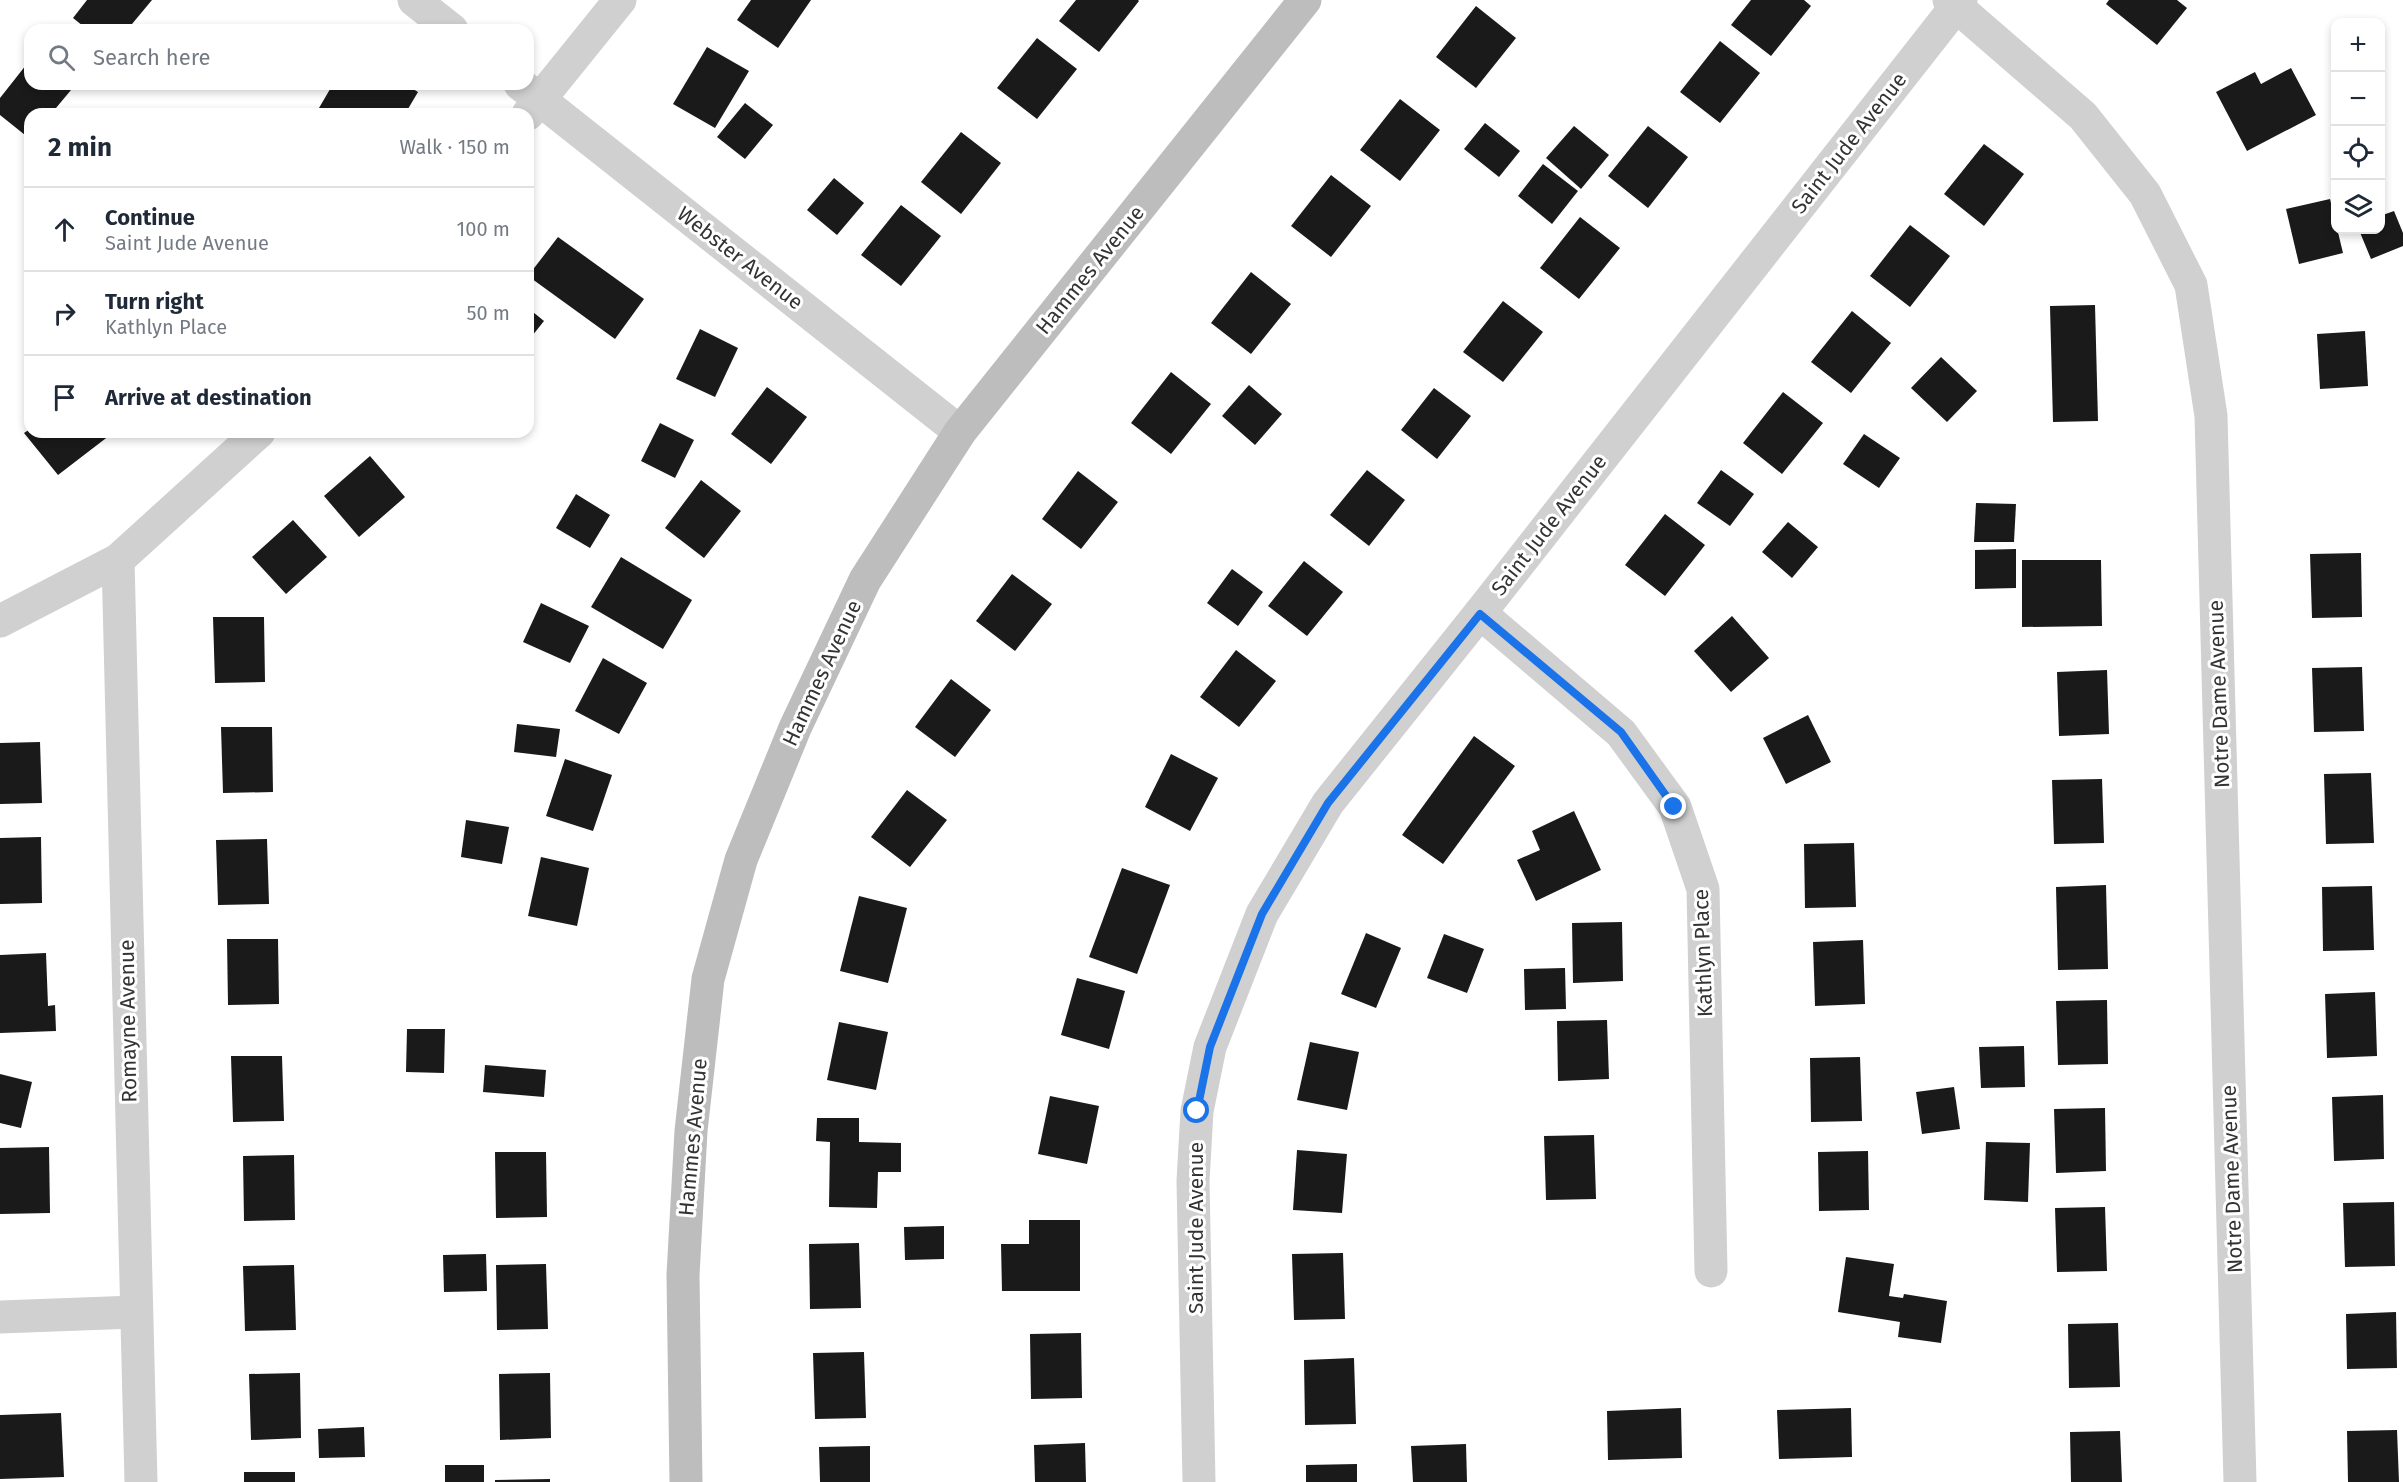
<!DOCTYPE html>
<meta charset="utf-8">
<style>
body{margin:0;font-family:"Fira Sans",sans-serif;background:#f6f6f7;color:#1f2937}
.controls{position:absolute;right:18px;top:18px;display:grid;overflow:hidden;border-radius:12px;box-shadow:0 3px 9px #0003}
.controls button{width:54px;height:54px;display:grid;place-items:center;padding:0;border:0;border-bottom:2px solid #e0e1e3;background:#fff;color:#1f2937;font:30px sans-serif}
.stop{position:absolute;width:18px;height:18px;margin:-14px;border:4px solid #1a73e8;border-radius:50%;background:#fff}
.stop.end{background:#1a73e8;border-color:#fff;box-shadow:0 2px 6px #0008}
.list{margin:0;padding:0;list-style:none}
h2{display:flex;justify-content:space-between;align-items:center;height:78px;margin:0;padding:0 24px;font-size:26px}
h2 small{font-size:20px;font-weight:400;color:#747a83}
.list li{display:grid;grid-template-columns:39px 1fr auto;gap:18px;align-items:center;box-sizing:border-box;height:84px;padding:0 24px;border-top:2px solid #e0e1e3}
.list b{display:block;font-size:22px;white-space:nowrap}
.list p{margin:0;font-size:20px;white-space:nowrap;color:#747a83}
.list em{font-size:20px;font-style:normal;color:#747a83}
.icon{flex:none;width:33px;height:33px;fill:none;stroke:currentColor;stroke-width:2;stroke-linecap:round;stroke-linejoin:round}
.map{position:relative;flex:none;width:2403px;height:1482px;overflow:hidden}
.search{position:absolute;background:#fff;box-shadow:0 3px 9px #0003;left:24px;top:24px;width:510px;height:66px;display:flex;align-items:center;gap:15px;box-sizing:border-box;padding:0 21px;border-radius:18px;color:#747a83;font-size:22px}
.panel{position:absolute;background:#fff;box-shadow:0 3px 9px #0003;left:24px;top:108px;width:510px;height:330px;border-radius:18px}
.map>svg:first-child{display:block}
</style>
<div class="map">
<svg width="2403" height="1482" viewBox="0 0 2403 1482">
<rect width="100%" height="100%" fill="#fff"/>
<!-- building -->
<g fill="#1a1a1a">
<path d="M87,0H152L127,30H88L73,18Z"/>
<path d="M751,0H811L778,48L737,20Z"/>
<path d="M1076,0H1138L1139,1L1099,52L1059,21Z"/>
<path d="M1751,0H1804L1811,6L1771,56L1731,25Z"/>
<path d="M2109,0H2177L2187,8L2157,45L2106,4Z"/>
<path d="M1476,6L1516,38L1476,88L1436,57Z"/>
<path d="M1037,38L1077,69L1037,119L997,88Z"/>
<path d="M1720,41L1760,73L1720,123L1680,92Z"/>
<path d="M707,47L749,71L715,128L673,104Z"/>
<path d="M30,60V84H63L71,90L51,114H30V139L0,115V98Z"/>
<path d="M2291,68L2316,115L2247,151L2216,92L2255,72L2261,84Z"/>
<path d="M333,84H405L418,92L405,114H329L319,108Z"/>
<path d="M1400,99L1440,130L1400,181L1360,150Z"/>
<path d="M745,103L773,125L745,159L717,137Z"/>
<path d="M1485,123L1520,151L1499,177L1464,149Z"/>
<path d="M1574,126L1609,155L1581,189L1546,158Z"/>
<path d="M1648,126L1688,157L1648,208L1608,176Z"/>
<path d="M961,132L1001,163L961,214L921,182Z"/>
<path d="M1984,144L2024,174L1984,226L1944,194Z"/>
<path d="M1543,164L1578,191L1552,224L1518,196Z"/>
<path d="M1331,175L1371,206L1331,257L1291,226Z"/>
<path d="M834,178L864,203L837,235L807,210Z"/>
<path d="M2330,199L2343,253L2299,264L2286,209Z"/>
<path d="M901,205L941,236L901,286L861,255Z"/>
<path d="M2394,211L2403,233V246L2371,259L2359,230H2380V216Z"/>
<path d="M1580,217L1620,248L1579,299L1540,268Z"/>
<path d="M1910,225L1950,256L1910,307L1870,276Z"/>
<path d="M558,237L644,299L615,339L528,276Z"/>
<path d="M1251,272L1291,304L1251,354L1211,323Z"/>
<path d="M1503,301L1543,332L1503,382L1463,352Z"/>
<path d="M2095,305L2098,421L2053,422L2050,306Z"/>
<path d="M528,308L544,321L528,341Z"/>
<path d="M1852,311L1891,343L1851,393L1811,362Z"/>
<path d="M700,329L738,348L715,397L676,379Z"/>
<path d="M2365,331L2368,386L2320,389L2317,334Z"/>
<path d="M1941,357L1977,391L1947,422L1911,388Z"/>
<path d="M1171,372L1211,404L1171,454L1131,423Z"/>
<path d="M1249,385L1282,414L1255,445L1222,416Z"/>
<path d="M767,387L807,417L771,464L731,434Z"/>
<path d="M1434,388L1471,416L1437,459L1401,430Z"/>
<path d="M1783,392L1823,423L1782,474L1743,443Z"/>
<path d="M660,423L694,440L675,478L641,461Z"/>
<path d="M30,429V432H114L58,475L24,433Z"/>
<path d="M1864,434L1900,458L1879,488L1843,464Z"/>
<path d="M370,456L405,497L359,537L324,496Z"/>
<path d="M1367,470L1405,500L1369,546L1330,515Z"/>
<path d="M1721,470L1754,494L1730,526L1697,503Z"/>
<path d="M1078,471L1118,502L1081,549L1042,519Z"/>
<path d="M701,480L741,511L704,558L665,528Z"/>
<path d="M576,494L610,515L590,548L556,528Z"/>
<path d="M1976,503L2016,504L2014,542H1974Z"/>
<path d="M1665,514L1705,545L1665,596L1625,565Z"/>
<path d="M293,520L327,557L286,594L252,557Z"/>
<path d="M1788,522L1818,547L1792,578L1762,552Z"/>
<path d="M2016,549V588L1975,589V550Z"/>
<path d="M2361,553L2362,617L2312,618L2310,554Z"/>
<path d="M621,557L692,600L663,649L591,607Z"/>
<path d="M2022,560H2101L2102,626L2022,627Z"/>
<path d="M1304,561L1343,592L1307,636L1268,606Z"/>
<path d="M1232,569L1263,592L1238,626L1207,603Z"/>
<path d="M1012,574L1052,604L1015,651L976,621Z"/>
<path d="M541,603L589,626L570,663L523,642Z"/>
<path d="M1732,616L1769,658L1731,692L1694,651Z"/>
<path d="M213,617H264L265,682L215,683Z"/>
<path d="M1236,650L1276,681L1239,727L1200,697Z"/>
<path d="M603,658L647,683L619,734L575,711Z"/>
<path d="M2362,667L2364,731L2314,732L2312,668Z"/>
<path d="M2107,670L2109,734L2059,736L2057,672Z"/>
<path d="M951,679L991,710L955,757L915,727Z"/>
<path d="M1808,715L1831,762L1786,784L1763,738Z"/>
<path d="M517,724L560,729L556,757L514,752Z"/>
<path d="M221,727H272L273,792L223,793Z"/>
<path d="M1474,736L1515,766L1443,864L1402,835Z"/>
<path d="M40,742L42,803L0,804V743Z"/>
<path d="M1171,754L1218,778L1190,831L1145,807Z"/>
<path d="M565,759L612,775L593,831L546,816Z"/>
<path d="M2371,773L2374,843L2326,844L2324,774Z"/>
<path d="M2102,779L2104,843L2054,844L2052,780Z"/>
<path d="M907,790L947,820L910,867L871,837Z"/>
<path d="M1574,811L1601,870L1536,901L1517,860L1540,850L1532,831Z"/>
<path d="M466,820L509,827L502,864L461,857Z"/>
<path d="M41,837L42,903L0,904V838Z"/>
<path d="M267,839L269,904L218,905L216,840Z"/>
<path d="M1854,843L1856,907L1805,908L1804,844Z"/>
<path d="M541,857L589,868L577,926L528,916Z"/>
<path d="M1122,868L1170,885L1137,974L1089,957Z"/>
<path d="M2106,885L2108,969L2058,970L2056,887Z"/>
<path d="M2372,886L2374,950L2323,951L2322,887Z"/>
<path d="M859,896L907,908L888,983L840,971Z"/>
<path d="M1622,922L1623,981L1573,983L1572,923Z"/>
<path d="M1366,933L1401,948L1376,1008L1341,994Z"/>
<path d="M1444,934L1484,949L1467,993L1427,978Z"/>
<path d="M227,939H278L279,1004L228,1005Z"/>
<path d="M1863,940L1865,1004L1815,1006L1813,942Z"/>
<path d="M46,953L48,1006L55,1005L56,1031L0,1033V955Z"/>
<path d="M1565,968L1566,1009L1525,1010L1524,969Z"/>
<path d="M1077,978L1125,991L1109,1049L1061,1035Z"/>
<path d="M2375,992L2377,1056L2327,1058L2325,994Z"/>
<path d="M2107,1000L2108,1064L2058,1065L2056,1001Z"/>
<path d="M1607,1020L1609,1079L1558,1081L1557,1021Z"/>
<path d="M839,1022L888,1032L876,1090L827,1080Z"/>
<path d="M407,1029H445L444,1073L406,1072Z"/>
<path d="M1310,1042L1359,1052L1347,1110L1297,1100Z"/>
<path d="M2024,1046L2025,1087L1981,1088L1979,1047Z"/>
<path d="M231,1056H282L284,1121L233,1122Z"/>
<path d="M1860,1057L1862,1121L1811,1122L1810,1058Z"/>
<path d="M485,1065L546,1070L544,1097L483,1092Z"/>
<path d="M0,1074L32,1082L21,1128L0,1123Z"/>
<path d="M1954,1087L1960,1129L1922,1134L1916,1092Z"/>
<path d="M2383,1095L2384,1159L2334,1161L2332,1097Z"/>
<path d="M1050,1096L1099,1106L1087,1164L1038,1154Z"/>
<path d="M2105,1108L2106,1171L2056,1173L2054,1109Z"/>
<path d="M817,1118H859V1142L901,1143V1172H878L877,1208L829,1207L830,1142L816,1141Z"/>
<path d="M1594,1135L1596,1199L1546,1200L1544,1136Z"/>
<path d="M1986,1142L2030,1143L2028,1202L1984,1200Z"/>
<path d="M49,1147L50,1213L0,1214V1148Z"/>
<path d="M1297,1150L1347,1154L1342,1213L1293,1210Z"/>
<path d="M1868,1151L1869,1210L1819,1211L1818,1152Z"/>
<path d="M495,1152H546L547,1217L496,1218Z"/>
<path d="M294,1155L295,1220L244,1221L243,1156Z"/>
<path d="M2394,1202L2395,1266L2345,1267L2343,1203Z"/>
<path d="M2105,1207L2107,1271L2057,1272L2055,1208Z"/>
<path d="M1029,1220H1080V1291H1002L1001,1244H1029Z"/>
<path d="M944,1226V1259L905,1260L904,1227Z"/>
<path d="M859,1243L861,1308L810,1309L809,1244Z"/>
<path d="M1343,1253L1345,1319L1294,1320L1292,1254Z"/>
<path d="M486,1254L487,1291L444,1292L443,1255Z"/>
<path d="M1846,1257L1894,1264L1889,1296L1903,1298L1904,1294L1947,1301L1941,1343L1898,1337L1900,1322L1838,1312Z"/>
<path d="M546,1264L548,1329L497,1330L496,1265Z"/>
<path d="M294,1265L296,1330L245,1331L243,1266Z"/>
<path d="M2396,1312L2397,1368L2347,1369L2346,1314Z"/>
<path d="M2118,1323L2120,1387L2069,1388L2068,1324Z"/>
<path d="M1081,1333L1082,1398L1031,1399L1030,1334Z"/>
<path d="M864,1352L866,1418L815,1419L813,1353Z"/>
<path d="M1354,1358L1356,1424L1305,1425L1304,1360Z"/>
<path d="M300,1373L301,1438L251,1440L249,1374Z"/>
<path d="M550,1373L551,1438L500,1440L499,1374Z"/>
<path d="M1681,1408L1682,1458L1608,1460L1607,1411Z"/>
<path d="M1851,1408L1852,1457L1779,1459L1777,1410Z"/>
<path d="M61,1413L64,1477L0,1479V1415Z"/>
<path d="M364,1427L365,1457L319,1458L318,1429Z"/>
<path d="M2397,1430L2399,1482H2348L2347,1431Z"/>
<path d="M2120,1431L2122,1482H2071L2070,1432Z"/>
<path d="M1085,1443L1086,1482H1035L1034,1445Z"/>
<path d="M1466,1444L1467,1482H1413L1411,1446Z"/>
<path d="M870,1446V1482H820L819,1447Z"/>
<path d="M1357,1464V1482H1306V1465Z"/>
<rect x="445" y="1465" width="39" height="17"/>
<rect x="244" y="1472" width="51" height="10"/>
<path d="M550,1479V1482H495V1480Z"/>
</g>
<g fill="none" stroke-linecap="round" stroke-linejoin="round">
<!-- street -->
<g stroke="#d0d0d0" stroke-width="33">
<path d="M414,0L452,30"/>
<path d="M1949,0L2083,116L2145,194L2191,285L2211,416L2240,1482"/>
<path d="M520,84L960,432"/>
<path d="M528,114L620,0"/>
<path d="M118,560L141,1482"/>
<path d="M1480,613L1621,733L1675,807L1703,889L1711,1271"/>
<path d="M0,621L118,560L259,432"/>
<path d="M0,1317L135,1312"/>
<path d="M1199,1482L1193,1181L1197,1111L1210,1047L1262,914L1328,803L1480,613L1961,0"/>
</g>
<!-- secondary -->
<path stroke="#bdbdbd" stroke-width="33" d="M686,1482L683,1275L691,1131L708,979L741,860L795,728L865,580L960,432L1305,0"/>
</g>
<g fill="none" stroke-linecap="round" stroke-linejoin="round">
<!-- route -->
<path stroke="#1a73e8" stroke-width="8" d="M1197,1111L1210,1047L1262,914L1328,803L1480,614L1621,732L1674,807"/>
</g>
<g text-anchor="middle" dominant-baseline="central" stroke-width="6" stroke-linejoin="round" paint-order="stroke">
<!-- street labels -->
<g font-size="21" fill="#333" stroke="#fff">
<text transform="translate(1849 143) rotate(-52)">Saint Jude Avenue</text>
<text transform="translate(740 258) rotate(38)">Webster Avenue</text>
<text transform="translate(1090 270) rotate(-51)">Hammes Avenue</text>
<text transform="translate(1549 525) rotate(-52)">Saint Jude Avenue</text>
<text transform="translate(822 673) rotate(-65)">Hammes Avenue</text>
<text transform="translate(2219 694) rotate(-92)">Notre Dame Avenue</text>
<text transform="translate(1703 953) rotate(-92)">Kathlyn Place</text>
<text transform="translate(128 1021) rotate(-91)">Romayne Avenue</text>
<text transform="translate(693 1137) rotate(-85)">Hammes Avenue</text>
<text transform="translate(2232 1179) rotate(-92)">Notre Dame Avenue</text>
<text transform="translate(1196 1228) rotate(-90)">Saint Jude Avenue</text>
</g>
</g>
</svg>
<div class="controls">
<button>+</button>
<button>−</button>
<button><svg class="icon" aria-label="locate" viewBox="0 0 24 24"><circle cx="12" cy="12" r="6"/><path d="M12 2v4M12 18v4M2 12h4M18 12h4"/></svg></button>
<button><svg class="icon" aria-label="layers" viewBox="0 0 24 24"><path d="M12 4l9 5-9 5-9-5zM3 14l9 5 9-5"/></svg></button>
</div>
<div class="stop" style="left:1197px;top:1111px"></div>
<div class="stop end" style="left:1674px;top:807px"></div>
<div class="search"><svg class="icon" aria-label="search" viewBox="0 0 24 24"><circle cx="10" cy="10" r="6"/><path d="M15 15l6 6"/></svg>Search here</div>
<section class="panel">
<h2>2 min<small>Walk · 150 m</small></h2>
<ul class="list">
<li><svg class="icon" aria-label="ahead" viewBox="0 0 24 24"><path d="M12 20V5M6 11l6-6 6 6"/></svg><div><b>Continue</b><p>Saint Jude Avenue</p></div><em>100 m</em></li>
<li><svg class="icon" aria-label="right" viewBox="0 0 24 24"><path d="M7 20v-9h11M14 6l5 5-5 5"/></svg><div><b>Turn right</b><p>Kathlyn Place</p></div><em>50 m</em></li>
<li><svg class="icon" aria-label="arrive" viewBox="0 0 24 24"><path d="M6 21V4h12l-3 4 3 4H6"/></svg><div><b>Arrive at destination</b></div></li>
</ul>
</section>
</div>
